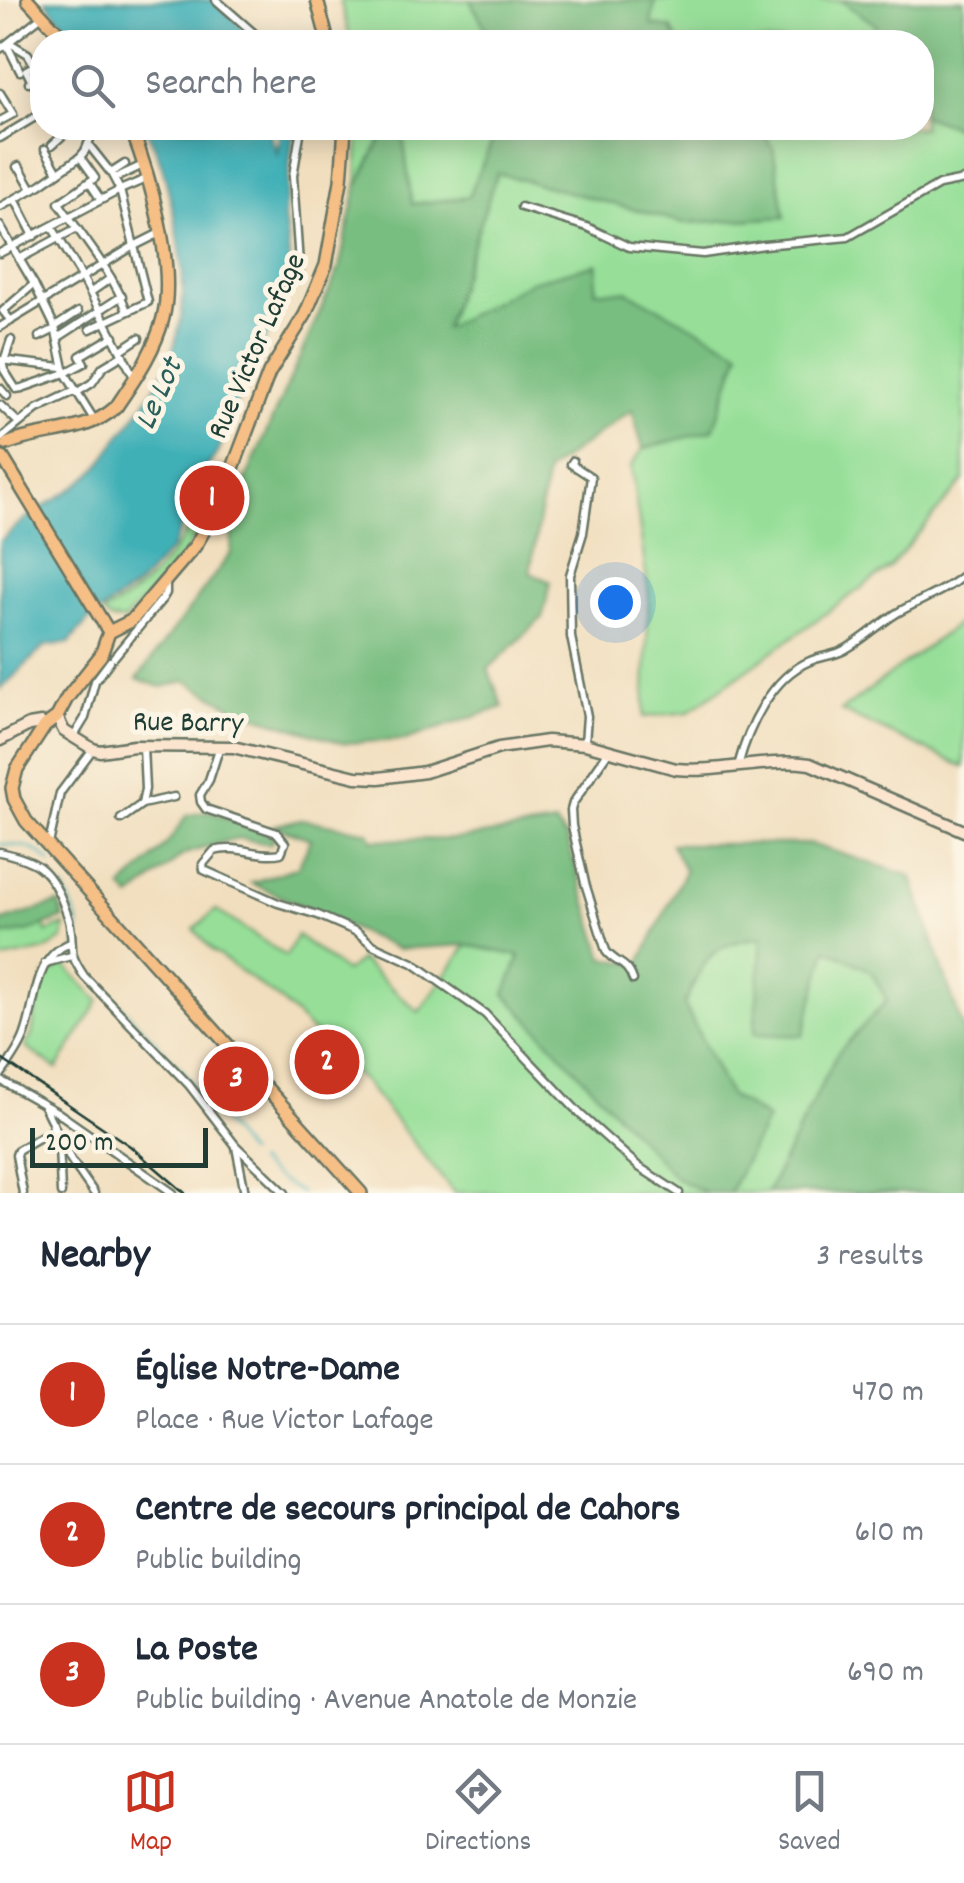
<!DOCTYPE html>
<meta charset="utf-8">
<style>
body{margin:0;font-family:Dekko,sans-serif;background:#f2f2f3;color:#1f2937}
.scale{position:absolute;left:30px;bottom:25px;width:178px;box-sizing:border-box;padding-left:10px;border:5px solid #1f3d34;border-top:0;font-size:28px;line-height:35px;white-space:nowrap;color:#1f3d34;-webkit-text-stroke:8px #fcf5e5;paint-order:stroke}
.you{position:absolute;left:615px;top:602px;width:35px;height:35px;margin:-25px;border:8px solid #fff;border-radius:50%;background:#1a73e8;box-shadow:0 0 0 15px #1a73e833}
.badge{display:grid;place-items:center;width:65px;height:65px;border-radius:50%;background:#c8321e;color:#fff;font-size:32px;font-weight:700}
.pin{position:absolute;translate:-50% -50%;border:5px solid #fff;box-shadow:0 2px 10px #0006}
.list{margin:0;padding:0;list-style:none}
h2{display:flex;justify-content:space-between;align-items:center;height:130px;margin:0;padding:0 40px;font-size:42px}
h2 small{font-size:32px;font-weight:400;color:#747a83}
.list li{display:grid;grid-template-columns:65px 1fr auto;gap:30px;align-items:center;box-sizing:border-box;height:140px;padding:0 40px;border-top:2px solid #e0e1e3}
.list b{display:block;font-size:38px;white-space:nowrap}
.list p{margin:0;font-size:32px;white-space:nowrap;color:#747a83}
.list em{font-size:32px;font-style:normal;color:#747a83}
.icon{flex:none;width:55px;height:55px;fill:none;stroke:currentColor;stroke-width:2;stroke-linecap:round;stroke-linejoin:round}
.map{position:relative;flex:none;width:964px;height:1193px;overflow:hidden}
.search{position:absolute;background:#fff;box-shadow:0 5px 25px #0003;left:30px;right:30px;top:30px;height:110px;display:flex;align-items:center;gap:25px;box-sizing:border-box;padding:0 35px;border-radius:40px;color:#747a83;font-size:38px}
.sheet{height:550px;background:#fff}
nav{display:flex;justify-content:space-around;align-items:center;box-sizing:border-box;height:140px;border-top:2px solid #e0e1e3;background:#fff;font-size:28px;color:#747a83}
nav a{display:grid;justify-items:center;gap:5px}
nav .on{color:#c8321e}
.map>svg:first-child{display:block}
</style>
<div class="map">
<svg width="964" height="1193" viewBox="0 0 964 1193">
<rect width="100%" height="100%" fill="#fcf5e5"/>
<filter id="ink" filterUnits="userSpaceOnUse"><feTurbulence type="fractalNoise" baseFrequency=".01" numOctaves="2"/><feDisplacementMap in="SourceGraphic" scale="20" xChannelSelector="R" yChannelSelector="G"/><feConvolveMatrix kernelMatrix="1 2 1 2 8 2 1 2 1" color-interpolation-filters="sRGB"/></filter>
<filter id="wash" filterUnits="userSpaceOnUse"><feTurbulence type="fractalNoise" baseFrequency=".0048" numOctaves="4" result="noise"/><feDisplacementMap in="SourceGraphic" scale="40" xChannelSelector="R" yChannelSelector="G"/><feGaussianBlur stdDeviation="2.25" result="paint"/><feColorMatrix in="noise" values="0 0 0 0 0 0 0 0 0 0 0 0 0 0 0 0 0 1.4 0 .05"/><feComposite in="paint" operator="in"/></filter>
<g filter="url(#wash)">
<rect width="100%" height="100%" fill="#f1debe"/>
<!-- green -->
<g fill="#97df99" stroke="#5b8e66" stroke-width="2.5">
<path d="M340,0H470L493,42H351Z"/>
<path d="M655,0H840L875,24L880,42H678L671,28L651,25Z"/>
<path d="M922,115L964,130V480L889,568L688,712L644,717L649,595L631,466L643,449L713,429L595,291L596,264L444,329L497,173L685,223L784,217L773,148L759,128H922Z"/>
<path d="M359,128H401L385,131L357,187Z"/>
<path d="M402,128H498L468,197L411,204Z"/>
<path d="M198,509L202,514C199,548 147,595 124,621L110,620L103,613C146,590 178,554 198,509Z"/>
<path d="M964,619V767L841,711Z"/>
<path d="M216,910L286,956L297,935L345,972L360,960L419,1012L467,945L520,956L677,1178L707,1193H454L365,1083L280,1000L213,951L194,929Z"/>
<path d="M45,925L47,932L65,925L63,940L42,951L0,960V936Z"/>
<path d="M763,937L828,948L871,971L887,1000L837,1054L767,1193H729L767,1119L729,1095L684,1004C706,958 709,944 763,937Z"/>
<path d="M65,965L99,1001L57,1069L25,1047L32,1034L37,1000L46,974Z"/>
</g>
<!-- forest -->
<g fill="#79be81" stroke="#4c7e5a" stroke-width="2.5">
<path d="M470,0H655L651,25L671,28L678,42H493Z"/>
<path d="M840,0H964V130L922,115V42H880L875,24Z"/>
<path d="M402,128L412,204L468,197L498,128H759L773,148L785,217L685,223L497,173L445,328L532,281L597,264L595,291H627L740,351L713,430L643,449L632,410L547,471L530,573L551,582L542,618L488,669L503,707L405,740L342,743L238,710L186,681L162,687L137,679L231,553L233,515L252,465L339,268L357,187L385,131Z"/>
<path d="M209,811L275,837L270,844L237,838L184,854L131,898L122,888C147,865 170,844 186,816Z"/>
<path d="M301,819L369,832L373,840L456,839L555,824L567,839L604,958L639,965L685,871L671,844H811L911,876L964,1032V1193H767L837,1054L887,1001L871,971L827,949L803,1036L754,1034L762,937C708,944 706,958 684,1004L729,1095L767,1119L729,1193H707L677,1179L505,994L520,956L467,945L397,949L251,883L298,867L311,839L273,826Z"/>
<path d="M59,903L64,918L30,931L0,936V922Z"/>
</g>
<!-- water -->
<g fill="#3fb0b7" stroke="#2f7676" stroke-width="2.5">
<path d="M45,0H213L248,31L245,38L247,42H100L86,31L77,40Z"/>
<path d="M145,128H268L278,156L279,128H294L284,216L291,270L284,299L237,401L219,450L208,466L172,548L138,585L89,620L69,643L45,646L0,690V541C9,533 19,523 29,516C52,500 79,488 98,467C107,458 112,446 120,436C182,358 194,313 174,215C167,185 161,154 145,128Z"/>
</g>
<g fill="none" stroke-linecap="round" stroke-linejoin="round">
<!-- stream -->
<g stroke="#3fb0b7" stroke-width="2.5">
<path d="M0,844C23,846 34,845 51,863"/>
<path d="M63,887L79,924L76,949L79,957L97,981L181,1068L248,1154"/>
<path d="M257,1162L272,1175L301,1193"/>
</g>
</g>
</g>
<g filter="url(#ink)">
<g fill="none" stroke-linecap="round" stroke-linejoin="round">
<!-- street casing -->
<g stroke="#687564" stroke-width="11">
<g id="street">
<path d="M216,0L264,42"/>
<path d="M10,43L28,54L42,78"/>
<path d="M7,45L20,71"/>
<path d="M0,49L42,16"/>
<path d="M29,83L32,82L26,70L35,65"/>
<path d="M0,93L13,114L0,121"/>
<path d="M0,138L42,113"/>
<path d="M88,144L111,173L120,190L148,302L90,329"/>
<path d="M52,145L71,128"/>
<path d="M45,149L58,172"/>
<path d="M80,157L95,178L89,182L101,200"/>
<path d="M17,167L19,166L32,189"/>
<path d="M111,173L125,164"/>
<path d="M115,178L143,165"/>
<path d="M89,182L59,203C83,238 112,271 127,311"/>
<path d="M15,199L34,236"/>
<path d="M0,207L40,185L80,157L85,151L95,128"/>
<path d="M521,207L587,227L629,247L703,254L764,245L848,237L939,185L964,180"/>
<path d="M0,226L34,284L55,327L65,373L95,421"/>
<path d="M52,227L81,275L134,377"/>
<path d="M0,253L120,190L148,178"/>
<path d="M19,259L77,228"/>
<path d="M300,279L293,176L301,128"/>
<path d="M91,292L111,278"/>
<path d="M11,321L3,311L34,284"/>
<path d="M0,327L132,247L160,233"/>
<path d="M55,327L78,312"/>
<path d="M39,337L55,329"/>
<path d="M59,337L122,296"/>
<path d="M121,350L139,338"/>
<path d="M0,360L62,367"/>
<path d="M2,361L4,370L16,389L22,388L65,373L84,363L80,356L114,336"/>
<path d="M4,361L11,340"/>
<path d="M0,388L7,396"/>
<path d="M76,393L92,383L103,367L123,355"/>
<path d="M0,405L18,422"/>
<path d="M0,439L37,409L75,391"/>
<path d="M573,461L571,464L591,477L583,533L570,575L571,637L587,716L585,743"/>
<path d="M114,657L163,598L166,593V582"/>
<path d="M74,736L85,718L95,681L110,661"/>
<path d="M220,746L209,780L200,795L201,802L206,809L277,833L285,843L281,853C258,858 238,844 214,851L203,864L204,870L278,903L318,915L357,932L373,945L413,963L485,1014L581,1115L639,1167L679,1193"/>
<path d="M609,751L573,803L571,810L572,826L585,883L606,951C615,964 627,961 633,980"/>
<path d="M738,766C748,728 771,677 810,661C821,656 835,656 846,649C864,639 879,624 897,613C919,600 944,592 964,575"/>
<path d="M142,804L174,797"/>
<path d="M121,819L142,804L145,789L143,746"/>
<path d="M49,844L60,793L93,749"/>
<path d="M0,852C36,860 49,868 63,903C65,910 69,917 70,925C75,953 66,949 84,976L189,1085L236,1146L285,1193"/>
<path d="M45,963L71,956"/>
<path d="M0,1076C9,1063 20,1049 25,1034C37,1001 33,958 70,943"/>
<path d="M0,1080L57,1112L173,1193"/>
<path d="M44,1106L71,1160L94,1193"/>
<path d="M59,1145L61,1193"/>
<path d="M236,1147L245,1193"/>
<path d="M23,1193L16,1155L18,1150L52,1130L53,1124"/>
</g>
</g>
<!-- secondary casing -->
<g stroke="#687564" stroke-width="15">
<g id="secondary">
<path d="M57,717L64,731L93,749L100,751L134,746L233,747L356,777L379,778L425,772L499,748L547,741L585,744L676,769C721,773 765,758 810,764L964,831"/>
<path d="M0,740L29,725L41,723L45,726"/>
</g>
</g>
<!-- primary casing -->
<g stroke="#687564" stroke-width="16">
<g id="primary">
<path d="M28,0L67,42"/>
<path d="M317,0L328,42"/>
<path d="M7,444C43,429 85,435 116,407C134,380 155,351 163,318C176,266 150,177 131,128"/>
<path d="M3,458L109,632"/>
<path d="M109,632L101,655L67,698L57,717L45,726L17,769L12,788L14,799L26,821L361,1193"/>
<path d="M109,632L131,621L195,546L219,505L269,373L305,315L326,265L341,181L345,128"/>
</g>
</g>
<!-- street -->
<use href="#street" stroke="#fff" stroke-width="6"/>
<!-- secondary -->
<use href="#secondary" stroke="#fbe5cf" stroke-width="10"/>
<!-- primary -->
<use href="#primary" stroke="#f5bf86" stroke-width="11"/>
<!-- rail -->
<path stroke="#1f3d34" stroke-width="2.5" d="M0,1058L130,1146L185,1193"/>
</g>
</g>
<g text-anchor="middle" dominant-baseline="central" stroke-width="10" stroke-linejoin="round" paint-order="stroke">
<!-- street labels -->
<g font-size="30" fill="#1f3d34" stroke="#fcf5e5">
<text transform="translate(259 347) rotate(-66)">Rue Victor Lafage</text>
<text transform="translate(188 725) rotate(1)">Rue Barry</text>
</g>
<!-- water labels -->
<g font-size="32" font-style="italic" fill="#29605b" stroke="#fcf5e5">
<text transform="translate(161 395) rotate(-66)">Le Lot</text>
</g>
</g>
</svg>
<div class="scale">200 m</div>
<div class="you"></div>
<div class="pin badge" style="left:212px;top:498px">1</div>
<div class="pin badge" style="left:327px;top:1062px">2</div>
<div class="pin badge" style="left:236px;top:1079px">3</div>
<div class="search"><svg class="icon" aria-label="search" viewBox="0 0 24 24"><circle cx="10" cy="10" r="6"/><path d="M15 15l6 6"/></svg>Search here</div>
</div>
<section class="sheet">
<h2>Nearby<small>3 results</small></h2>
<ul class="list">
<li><span class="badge">1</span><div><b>Église Notre-Dame</b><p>Place · Rue Victor Lafage</p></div><em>470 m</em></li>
<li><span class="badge">2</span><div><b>Centre de secours principal de Cahors</b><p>Public building</p></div><em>610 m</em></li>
<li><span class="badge">3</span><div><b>La Poste</b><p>Public building · Avenue Anatole de Monzie</p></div><em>690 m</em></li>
</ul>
</section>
<nav>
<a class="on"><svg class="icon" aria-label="map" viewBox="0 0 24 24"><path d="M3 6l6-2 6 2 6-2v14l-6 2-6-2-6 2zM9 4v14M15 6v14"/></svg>Map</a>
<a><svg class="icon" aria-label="directions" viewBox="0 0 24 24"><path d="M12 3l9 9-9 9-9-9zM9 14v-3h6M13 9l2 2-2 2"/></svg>Directions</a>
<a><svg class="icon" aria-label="saved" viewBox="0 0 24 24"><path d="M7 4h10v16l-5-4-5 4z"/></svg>Saved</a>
</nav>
